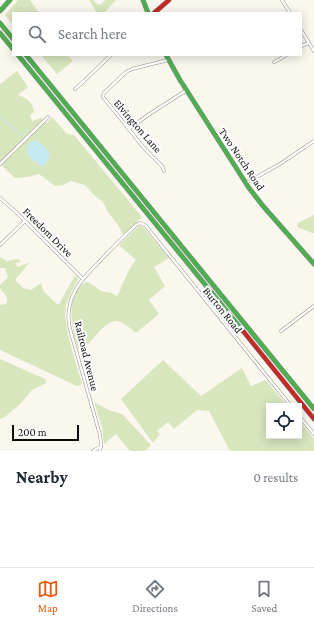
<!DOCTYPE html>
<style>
body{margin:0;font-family:"Crimson Pro",serif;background:#f2f2f3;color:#1f2937}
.controls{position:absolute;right:12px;bottom:12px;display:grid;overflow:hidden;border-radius:0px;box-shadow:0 2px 10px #0003}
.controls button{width:36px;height:36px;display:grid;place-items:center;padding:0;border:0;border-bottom:1px solid #e0e1e3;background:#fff;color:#1f2937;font:20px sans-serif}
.scale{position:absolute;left:12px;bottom:10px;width:67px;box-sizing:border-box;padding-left:4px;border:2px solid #0c0c0c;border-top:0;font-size:11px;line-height:14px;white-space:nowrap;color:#0c0c0c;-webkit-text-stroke:3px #fff;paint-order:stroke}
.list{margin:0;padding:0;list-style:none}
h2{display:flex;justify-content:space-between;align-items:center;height:52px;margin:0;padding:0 16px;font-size:17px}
h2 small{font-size:13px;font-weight:400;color:#747a83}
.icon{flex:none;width:22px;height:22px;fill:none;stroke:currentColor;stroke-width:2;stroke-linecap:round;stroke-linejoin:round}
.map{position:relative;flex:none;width:314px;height:451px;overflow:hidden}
.search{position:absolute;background:#fff;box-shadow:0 2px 10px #0003;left:12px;right:12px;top:12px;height:44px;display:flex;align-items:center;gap:10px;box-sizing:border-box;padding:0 14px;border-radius:0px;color:#747a83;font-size:15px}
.sheet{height:116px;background:#fff}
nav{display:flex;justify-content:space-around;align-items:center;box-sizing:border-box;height:56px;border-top:1px solid #e0e1e3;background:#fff;font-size:11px;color:#747a83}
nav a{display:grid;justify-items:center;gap:2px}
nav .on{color:#ea580c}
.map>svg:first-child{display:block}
</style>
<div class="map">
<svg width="314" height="451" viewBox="0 0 314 451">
<rect width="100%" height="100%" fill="#faf7ef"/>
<!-- forest -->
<g fill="#d8e6be">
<path d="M18,0H30L39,13H13V25L5,15Z"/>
<path d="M89,0H93L96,3L100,5L105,0H116L106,11L105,13H97Z"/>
<path d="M41,55H67L73,61L57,74Z"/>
<path d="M17,71L28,87L18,95C28,99 32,101 34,112L30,115L32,121L41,118L47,123L52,117L67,134L74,135L142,217L123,235L118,225L108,212L103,202L94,195L85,185L71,181L63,185L55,186L39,174L28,177L15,178L0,164V84Z"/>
<path d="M314,215V233H312L297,227L298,223Z"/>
<path d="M139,226H142L144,228L169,258L154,267L165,286L149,300L159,314L136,333C132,330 126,324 121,322C108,316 95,338 87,345C85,348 82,349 79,350C72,333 63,291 87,282L96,287L101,291L111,293L117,296C124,284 127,270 136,260L119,245Z"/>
<path d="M0,257L7,261L19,259L20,262L15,263L18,267L30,262L15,280L23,288L31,290L41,283L44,292L57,304H59L68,288L75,275L78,278V280C73,288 69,296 66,305C62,325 77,364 82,384L77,386L0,350V304L2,305L7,303V297L0,288V285L8,277L5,268H0Z"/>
<path d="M0,359L45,379L46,383L32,390L20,404L6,416L0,419Z"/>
<path d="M163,360L201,396L242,368L251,386L266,380L287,406H269V436H299V420L314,439V451H230L209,411L197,410L174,429L168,422L157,431L160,434L153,443L121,399Z"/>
<path d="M94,402L111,411L122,414L151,445L145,451H130L116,434L104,444L102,427Z"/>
</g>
<!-- water -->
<path fill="#c7eaf2" d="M35,140C46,148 57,153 43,166C38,164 30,159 27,154C26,151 28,147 28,144Z"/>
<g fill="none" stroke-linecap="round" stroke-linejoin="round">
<!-- stream -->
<path stroke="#c7eaf2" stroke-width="1" d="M0,116L25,138"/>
<!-- street casing -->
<g stroke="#93928e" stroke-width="3.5">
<g id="street">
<path d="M282,0L290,13"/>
<path d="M301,30L314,51"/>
<path d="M301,46L309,43"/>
<path d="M274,62L280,59L286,55"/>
<path d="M75,89L85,80L111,55"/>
<path d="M129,129L148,115L187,90"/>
<path d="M0,164L48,117"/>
<path d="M164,171L162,166L144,148L103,97L104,93L126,72L132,69L168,60"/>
<path d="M246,183L280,164L314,141"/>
<path d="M0,198L16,212L83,279"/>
<path d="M0,245L25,221"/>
<path d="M281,331L314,306"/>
<path d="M299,416L314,434"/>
<path d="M93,451L96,449L101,447"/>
<path d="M100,451L101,443L100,435L70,329C68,321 68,312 70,304C74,287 86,275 98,263C110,250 122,238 136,225L140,223L145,225L291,406"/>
</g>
</g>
<!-- fast casing -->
<g stroke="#8a8885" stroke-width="5">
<g id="fast">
<path d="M143,0L148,13"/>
<path d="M0,11L10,0"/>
<path d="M0,23L13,39"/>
<path d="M0,33L13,49"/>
<path d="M18,55L243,331"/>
<path d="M26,55L314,409"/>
<path d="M166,55L180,80L249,188L263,206L314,264"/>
</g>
</g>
<!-- jam casing -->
<g stroke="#8a8885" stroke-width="5">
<g id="jam">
<path d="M154,13L169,0"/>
<path d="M243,331L314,419"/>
</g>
</g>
<!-- street -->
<use href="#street" stroke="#fefefd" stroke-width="2.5"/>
<!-- fast -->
<use href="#fast" stroke="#4caf50" stroke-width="4"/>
<!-- jam -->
<use href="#jam" stroke="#c62828" stroke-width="4"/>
</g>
<g text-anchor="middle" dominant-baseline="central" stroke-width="4" stroke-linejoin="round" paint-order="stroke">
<!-- street labels -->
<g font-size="11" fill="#0c0c0c" stroke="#fff">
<text transform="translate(138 126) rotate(49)">Elvington Lane</text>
<text transform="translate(242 159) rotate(56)">Two Notch Road</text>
<text transform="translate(48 232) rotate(45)">Freedom Drive</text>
<text transform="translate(223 310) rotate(51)">Burton Road</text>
<text transform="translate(87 356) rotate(76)">Railroad Avenue</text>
</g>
</g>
</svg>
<div class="controls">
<button><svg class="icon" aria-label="locate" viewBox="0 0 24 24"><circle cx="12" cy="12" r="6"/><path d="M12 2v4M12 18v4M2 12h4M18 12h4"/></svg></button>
</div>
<div class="scale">200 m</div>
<div class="search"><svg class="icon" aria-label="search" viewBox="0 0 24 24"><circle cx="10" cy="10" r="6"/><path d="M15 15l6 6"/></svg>Search here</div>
</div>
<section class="sheet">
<h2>Nearby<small>0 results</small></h2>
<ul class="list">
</ul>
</section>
<nav>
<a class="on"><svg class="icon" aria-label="map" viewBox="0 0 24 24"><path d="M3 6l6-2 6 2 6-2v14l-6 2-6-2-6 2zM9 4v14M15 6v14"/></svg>Map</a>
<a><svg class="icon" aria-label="directions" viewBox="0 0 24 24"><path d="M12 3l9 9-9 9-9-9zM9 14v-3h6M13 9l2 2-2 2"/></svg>Directions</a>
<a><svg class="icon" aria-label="saved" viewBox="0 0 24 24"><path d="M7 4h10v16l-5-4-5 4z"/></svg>Saved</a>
</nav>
